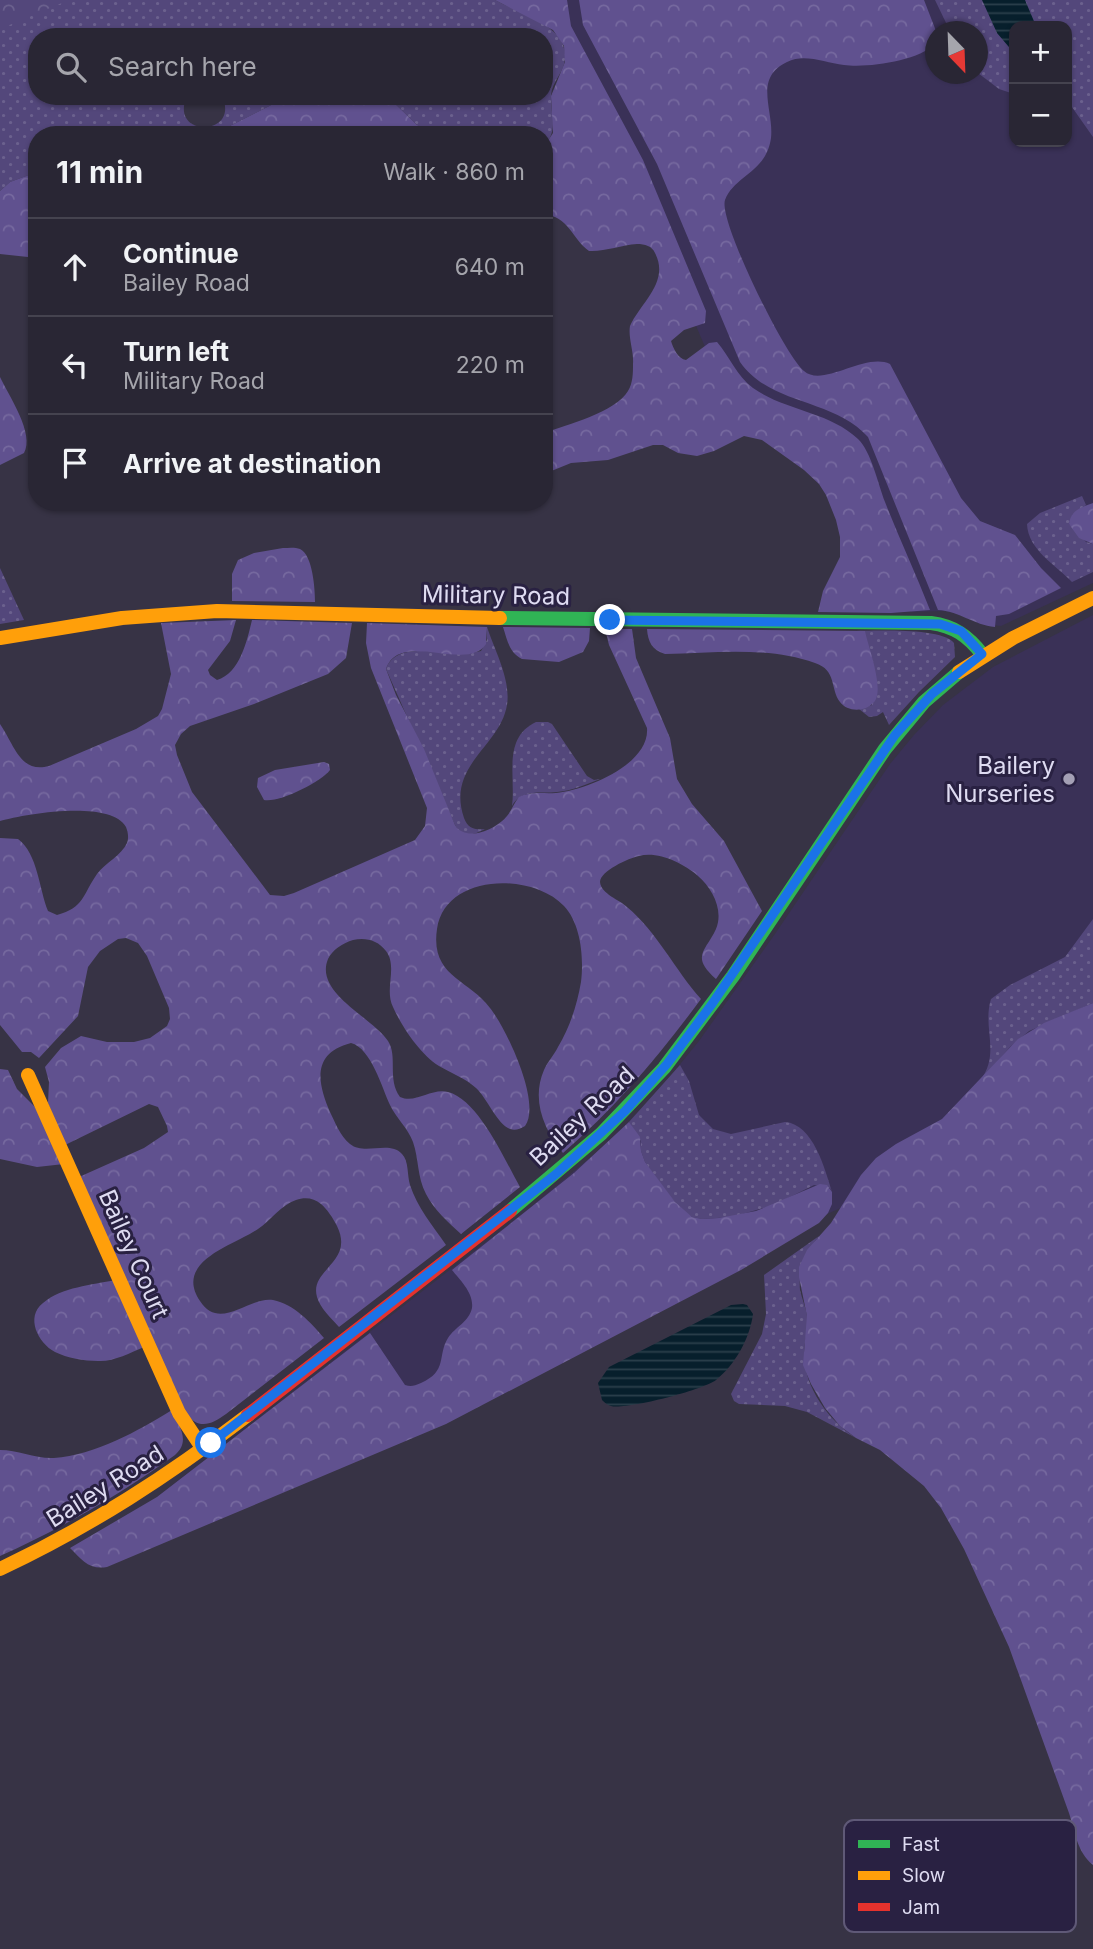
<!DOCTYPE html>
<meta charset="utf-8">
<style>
body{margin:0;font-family:Inter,sans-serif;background:#312e3c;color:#f1f3f6}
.controls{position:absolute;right:21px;top:21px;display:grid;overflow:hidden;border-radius:14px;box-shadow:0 2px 5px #0004}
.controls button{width:63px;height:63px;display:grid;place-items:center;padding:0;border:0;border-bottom:2px solid #45434f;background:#292634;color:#f1f3f6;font:35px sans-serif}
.compass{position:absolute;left:925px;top:21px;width:63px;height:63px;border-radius:50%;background:#292634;box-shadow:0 2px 5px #0004;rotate:157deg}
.stop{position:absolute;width:21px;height:21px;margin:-16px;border:5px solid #1a73e8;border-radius:50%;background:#fff}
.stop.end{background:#1a73e8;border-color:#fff;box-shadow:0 2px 7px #0008}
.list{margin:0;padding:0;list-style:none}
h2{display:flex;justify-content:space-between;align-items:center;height:91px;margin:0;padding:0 28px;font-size:30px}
h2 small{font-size:23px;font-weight:400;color:#a5a5ac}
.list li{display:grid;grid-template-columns:46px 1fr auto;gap:21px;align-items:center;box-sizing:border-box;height:98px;padding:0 28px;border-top:2px solid #45434f}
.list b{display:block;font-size:26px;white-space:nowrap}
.list p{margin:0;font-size:23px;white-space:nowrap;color:#a5a5ac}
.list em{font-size:23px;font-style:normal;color:#a5a5ac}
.icon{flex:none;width:38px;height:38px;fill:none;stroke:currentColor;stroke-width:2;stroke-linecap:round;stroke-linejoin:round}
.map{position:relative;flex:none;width:1093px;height:1949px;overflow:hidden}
.search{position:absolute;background:#292634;box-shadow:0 2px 5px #0004;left:28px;top:28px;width:525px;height:77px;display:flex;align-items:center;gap:18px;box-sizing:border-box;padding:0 24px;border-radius:28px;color:#a5a5ac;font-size:26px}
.panel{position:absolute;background:#292634;box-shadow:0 2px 5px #0004;left:28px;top:126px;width:525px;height:385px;border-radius:28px}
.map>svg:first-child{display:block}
</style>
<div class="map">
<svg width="1093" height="1949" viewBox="0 0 1093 1949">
<defs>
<pattern id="grass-dots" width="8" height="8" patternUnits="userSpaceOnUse" patternTransform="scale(1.75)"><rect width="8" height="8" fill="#53477b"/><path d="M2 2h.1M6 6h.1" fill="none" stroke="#6b618e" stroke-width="1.8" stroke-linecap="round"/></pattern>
<pattern id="forest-crowns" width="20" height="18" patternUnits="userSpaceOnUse" patternTransform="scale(1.75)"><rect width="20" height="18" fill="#60518f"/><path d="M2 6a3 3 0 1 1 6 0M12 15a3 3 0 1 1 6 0" fill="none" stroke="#76699f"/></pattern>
<pattern id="park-crowns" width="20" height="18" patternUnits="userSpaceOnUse" patternTransform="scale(1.75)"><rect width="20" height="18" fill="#53477b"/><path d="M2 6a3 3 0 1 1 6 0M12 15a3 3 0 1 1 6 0" fill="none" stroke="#6b618e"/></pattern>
<pattern id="water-rules" width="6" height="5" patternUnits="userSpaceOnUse" patternTransform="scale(1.75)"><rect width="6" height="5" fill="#071f2c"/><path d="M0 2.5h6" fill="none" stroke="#2b3f4b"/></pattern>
</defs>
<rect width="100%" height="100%" fill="#373345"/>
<!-- built -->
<g fill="#3a3157" fill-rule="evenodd">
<path d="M556,0H1093V583L1001,626L980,624L962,615L945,611L911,612L832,476L721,384ZM1014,26H1067V142H1014ZM936,32H978V74H936Z"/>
<path d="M1093,615V1099L211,1480L157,1497L527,1210L604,1146L655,1095L699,1041L775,934L890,764L914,735L943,705L993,667Z"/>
</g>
<!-- grass -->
<g fill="url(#grass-dots)">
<path d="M0,0H495C520,14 568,25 565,59C564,72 552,82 551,95C550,115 559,129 544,147V135H441L417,125L387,96H544V37H37V96H187C168,138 241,137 222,96H289L212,135H37V172L10,182L0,191Z"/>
<path d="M935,0H1093V137L1067,100V26H1014V94L999,89L978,73V32L950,31Z"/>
<path d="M1082,496L1086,505L1073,514L1069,524L1086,542L1093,544V572L1072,582C1056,565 1028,550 1027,524L1040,513Z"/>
<path d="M0,568L24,620L0,624Z"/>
<path d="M487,627C495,651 511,680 507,705C500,747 446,765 464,818C468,829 475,830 485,829C473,835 463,839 455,825L386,669C396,640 442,655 464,654C470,654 475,652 481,651L487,640Z"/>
<path d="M850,631C872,631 941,627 954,643L955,657L919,692L889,725L883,712L877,716L869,717L859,709L872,705Z"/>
<path d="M536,722H548L552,724L587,776L594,780L600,779C587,784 572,791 557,792C541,794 522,788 512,806C516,777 502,738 536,722Z"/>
<path d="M1093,919V1003L1029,1031L1010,1047L980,1081C1001,1053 982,1028 991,999L1010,985L1065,957Z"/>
<path d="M680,1065L689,1081L699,1115L713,1129L731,1134L785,1122C813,1124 825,1169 832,1192L830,1188L814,1185L774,1205L732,1217L702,1219L692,1217L683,1211L663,1189L645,1162L641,1151V1141L629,1122Z"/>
<path d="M819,1236C807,1250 798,1271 800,1290C802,1299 806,1308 807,1316C809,1329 804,1341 804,1354C804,1387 829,1421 856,1438L807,1412L785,1406L739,1404L734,1401L731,1394L762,1334L766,1314L764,1275Z"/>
</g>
<!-- forest -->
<g fill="url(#forest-crowns)">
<path d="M495,0H567L571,26L643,160L706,311L705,323L684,330L671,341C673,348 678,359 686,360L709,343L717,342C730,357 736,375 753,388C785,411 828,411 858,439C871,451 878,484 885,502C899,538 916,574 930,610L891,613L818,612L823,591L840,557V537L836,520L826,495L819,484L804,470L762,440L744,436L714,451L697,456L678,453L663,445H653L608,460L571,463L544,474V433C566,425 616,412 628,391C633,383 633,373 633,364C634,351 628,338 630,326C641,302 670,282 655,253C652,246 645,244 637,244C621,245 604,252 589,251C572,239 568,215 544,215V147L553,133L551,96L565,62L564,46L553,30Z"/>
<path d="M579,0H924L936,31L935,44C918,61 868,68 844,65C825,63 805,53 787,62C753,78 774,110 771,138C766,173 735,175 725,200C718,220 785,356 804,371C823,388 865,352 890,364L961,498L980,521L1015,535L1041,568L1061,588L1009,614L996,616L995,627C974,625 959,611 938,610L868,437C833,398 771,406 740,362L657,164L583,25Z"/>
<path d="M289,96H387L417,125L441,135H212Z"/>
<path d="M37,172V268L28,257L0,254V191L10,182Z"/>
<path d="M0,377C9,396 35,434 24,453L0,465Z"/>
<path d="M1093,503V544L1079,538L1069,524C1071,509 1083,507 1093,503Z"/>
<path d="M283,548C288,548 295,547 300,549C313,555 315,590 315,602L232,601V574L238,560L254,553Z"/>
<path d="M236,620L230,641L208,670L210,675L217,680C240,673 247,641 252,620L352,623L346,658L328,674L254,704L190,726L181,734L175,745L177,755L192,792L270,895L284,896L294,893L415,840L425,826L427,808L371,668L366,643L367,623L487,627L486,644C468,673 399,629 386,669L396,695L424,749L455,825C466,843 497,829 507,816C512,810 514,803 519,797C532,791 542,794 556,793C587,790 650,764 647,728L609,645L605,629H632L636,658L670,738L677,779L692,804L724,841L762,911L716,979C690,956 706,951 716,929C724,910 712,888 698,876C683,863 658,851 639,856C629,858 600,871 600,882C601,894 620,900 627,907C657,932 675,970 701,999C659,1056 616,1107 563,1153C544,1130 531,1100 544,1070C548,1061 554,1055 558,1047C570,1027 577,1005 581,982C584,958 581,924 564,906C532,872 445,873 437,929C430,977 469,979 490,1008C506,1028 542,1103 525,1126C520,1129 515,1131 510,1129C497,1124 487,1098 476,1088C465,1078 451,1073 439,1066C420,1054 402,1027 393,1007C384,989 398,967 386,951C378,940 365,937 353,940C343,943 332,950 328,959C314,993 372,1017 388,1041C398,1056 387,1079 400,1097C416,1104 431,1088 448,1092C479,1100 505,1161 520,1187L461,1234C448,1222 434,1210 426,1194C417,1177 419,1159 413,1142C408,1128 396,1118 390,1105C382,1088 371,1048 351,1043C312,1053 317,1082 330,1112C335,1122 340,1136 350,1144C365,1156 389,1140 402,1154C409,1161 407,1175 410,1185C417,1207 433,1226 446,1245L339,1327C331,1318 320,1308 317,1297C309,1269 355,1263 337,1226C333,1218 327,1209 321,1204C314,1198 305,1197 296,1200C281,1205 271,1220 258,1229C235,1245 173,1261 200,1301C220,1332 249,1296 273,1300C294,1304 311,1323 324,1338L226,1414C211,1425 198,1430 186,1413L79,1177L144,1148L168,1132L167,1126L158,1107L149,1104L65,1145L48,1103L49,1082L45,1067L61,1048L81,1036L107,1042H134L150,1038L167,1026L170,1019L169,1008L147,956L138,943L126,938L118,939L100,951L88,967L78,1016L39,1058L31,1052H22L0,1025V838L18,839C38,854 39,889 48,911L57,915C84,908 83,894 97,874C105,863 122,855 127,843C129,838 128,832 126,827C111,799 24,814 0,821V724C14,744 20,774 49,766L136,729L158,716L162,709L171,674L161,623Z"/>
<path d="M503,627L590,628L589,641L583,652L559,662L522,659C509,653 507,639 503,627Z"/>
<path d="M647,629L865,631C868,647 886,692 873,703C865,712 847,712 840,702C830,689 837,670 815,663C767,646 714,653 665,654C652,650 648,642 647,629Z"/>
<path d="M324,762L329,764L330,770C321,782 279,803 264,800L257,787L258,778L275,770Z"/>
<path d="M1093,1003V1865C1077,1852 1075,1832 1069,1813L1009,1647L964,1549L941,1508L924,1486L880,1450L856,1438L840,1426L825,1408L811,1384L803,1365L807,1316L799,1277V1267L807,1250L831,1223L861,1175L876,1158L896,1144L942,1119L1018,1039L1044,1023Z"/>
<path d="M0,1069L8,1070L17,1089L35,1107L64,1164L37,1167L0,1159Z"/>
<path d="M629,1122L640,1137L641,1151L645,1162L675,1202L692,1217L702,1219L719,1218L756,1211L820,1184L827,1185L832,1192V1204L828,1213L819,1223L741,1270L446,1424L107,1567C89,1570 82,1560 70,1548L157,1497L370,1333L405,1385C411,1387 414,1386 421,1383C448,1371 437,1356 448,1338C455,1327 469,1322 472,1308C474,1293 460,1280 452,1270L574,1173Z"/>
<path d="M115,1280L144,1347C130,1353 113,1362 98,1361C84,1361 67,1358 55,1352C38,1343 25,1317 43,1303C62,1287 92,1285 115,1280Z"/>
<path d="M172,1410C179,1426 191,1441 175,1455C120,1495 62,1528 0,1556V1450C18,1450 36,1459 54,1458C95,1455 138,1431 172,1410Z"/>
</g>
<!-- park -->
<path fill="url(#park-crowns)" d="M0,0H69L0,29Z"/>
<!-- water -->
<g fill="url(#water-rules)">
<path d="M982,0H1025L1036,26H1014V53L997,33Z"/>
<path d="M743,1304L747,1305L753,1314C750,1338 735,1365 716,1380C703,1390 626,1410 611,1406C607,1405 605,1403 602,1400L598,1383L609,1367L731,1305Z"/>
</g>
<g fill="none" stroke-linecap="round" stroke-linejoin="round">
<!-- fast -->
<g stroke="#30b455" stroke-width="14">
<path d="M500,618L931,623C954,626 968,636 982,654"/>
<path d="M510,1211L601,1134L664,1068L733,976L885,749L924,702L959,672"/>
</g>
<!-- slow -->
<g stroke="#ff9f0a" stroke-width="14">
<path d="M0,638L122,618L217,611L500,618"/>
<path d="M959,672L1013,638L1093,598"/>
<path d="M28,1075L179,1413L203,1449"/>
<path d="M0,1569C91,1526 168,1476 248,1415"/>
</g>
<!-- jam -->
<path stroke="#e5322d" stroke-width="14" d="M248,1415L510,1211"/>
</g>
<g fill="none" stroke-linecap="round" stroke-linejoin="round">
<!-- route -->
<path stroke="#1a73e8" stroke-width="9" d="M211,1443L556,1174L625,1111L667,1064L712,1004L895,735L932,694L982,654L961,631L940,624L610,620"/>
</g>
<!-- markers -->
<circle fill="#a4a0b5" stroke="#292142" stroke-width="2.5" cx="1069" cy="779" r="7"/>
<g text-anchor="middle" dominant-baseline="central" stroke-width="6" stroke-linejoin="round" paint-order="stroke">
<!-- street labels -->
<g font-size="24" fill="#dedbf1" stroke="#292142">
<text transform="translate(496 595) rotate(1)">Military Road</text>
<text transform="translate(582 1116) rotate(-43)">Bailey Road</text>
<text transform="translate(134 1254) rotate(66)">Bailey Court</text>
<text transform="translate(105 1486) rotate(-32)">Bailey Road</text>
</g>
<!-- poi labels -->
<g font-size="24" fill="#dedbf1" stroke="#292142" text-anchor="end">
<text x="1055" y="765">Bailery<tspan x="1055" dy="28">Nurseries</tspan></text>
</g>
</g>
<!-- legend -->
<rect x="844" y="1820" width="232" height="112" rx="10" fill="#292142" stroke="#5f5977" stroke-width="2"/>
<rect x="858" y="1840" width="32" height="8" fill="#30b455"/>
<rect x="858" y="1871" width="32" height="9" fill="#ff9f0a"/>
<rect x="858" y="1903" width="32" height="8" fill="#e5322d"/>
<g font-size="19" fill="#dedbf1">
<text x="902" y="1851">Fast</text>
<text x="902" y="1882">Slow</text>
<text x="902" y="1914">Jam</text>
</g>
</svg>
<div class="controls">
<button>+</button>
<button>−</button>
</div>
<svg class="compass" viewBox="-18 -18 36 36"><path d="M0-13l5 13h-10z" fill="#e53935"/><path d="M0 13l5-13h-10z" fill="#a5a5ac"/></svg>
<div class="stop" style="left:211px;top:1443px"></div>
<div class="stop end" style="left:610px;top:620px"></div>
<div class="search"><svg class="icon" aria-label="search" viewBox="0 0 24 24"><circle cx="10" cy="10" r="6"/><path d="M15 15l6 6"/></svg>Search here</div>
<section class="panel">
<h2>11 min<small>Walk · 860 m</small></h2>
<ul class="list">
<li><svg class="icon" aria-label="ahead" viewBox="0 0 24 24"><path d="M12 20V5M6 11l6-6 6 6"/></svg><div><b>Continue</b><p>Bailey Road</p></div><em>640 m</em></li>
<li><svg class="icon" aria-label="left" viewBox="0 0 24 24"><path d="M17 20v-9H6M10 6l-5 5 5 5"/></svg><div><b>Turn left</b><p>Military Road</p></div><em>220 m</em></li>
<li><svg class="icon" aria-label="arrive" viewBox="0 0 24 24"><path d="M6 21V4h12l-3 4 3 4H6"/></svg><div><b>Arrive at destination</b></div></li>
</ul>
</section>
</div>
